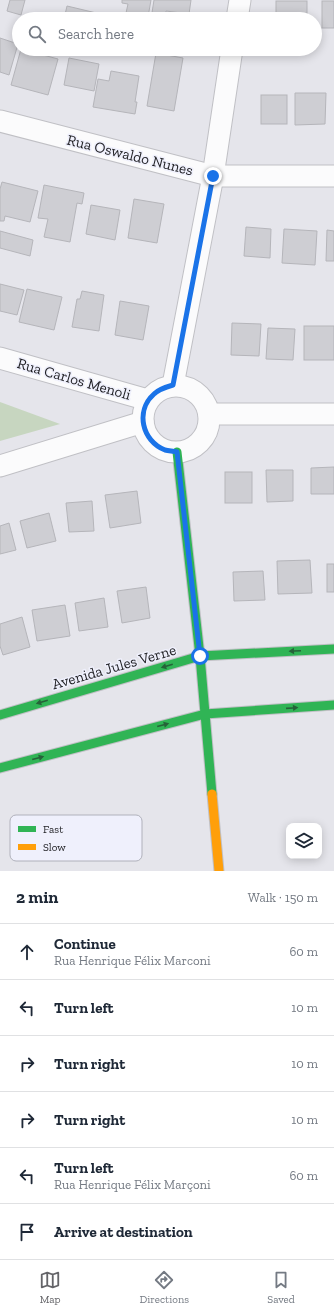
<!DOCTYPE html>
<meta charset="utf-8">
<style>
body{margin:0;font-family:"Zilla Slab",serif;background:#f6f6f7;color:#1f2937}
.controls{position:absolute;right:12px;bottom:12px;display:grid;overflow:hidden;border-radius:8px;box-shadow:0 2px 10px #0003}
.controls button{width:36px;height:36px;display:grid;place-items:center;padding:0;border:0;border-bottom:1px solid #e0e1e3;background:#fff;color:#1f2937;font:20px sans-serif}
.stop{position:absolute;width:12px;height:12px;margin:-9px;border:3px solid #1a73e8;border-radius:50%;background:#fff}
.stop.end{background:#1a73e8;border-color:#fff;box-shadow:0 1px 4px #0008}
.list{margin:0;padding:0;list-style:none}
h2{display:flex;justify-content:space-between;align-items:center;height:52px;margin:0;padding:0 16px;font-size:17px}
h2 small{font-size:13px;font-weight:400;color:#747a83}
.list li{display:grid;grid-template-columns:26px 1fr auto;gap:12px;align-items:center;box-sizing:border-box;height:56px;padding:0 16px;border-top:1px solid #e0e1e3}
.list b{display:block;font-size:15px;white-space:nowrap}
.list p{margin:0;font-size:13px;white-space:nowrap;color:#747a83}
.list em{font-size:13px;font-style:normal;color:#747a83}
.icon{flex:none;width:22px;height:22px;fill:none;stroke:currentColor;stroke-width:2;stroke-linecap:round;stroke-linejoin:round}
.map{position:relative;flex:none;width:334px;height:871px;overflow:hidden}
.search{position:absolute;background:#fff;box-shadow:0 2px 10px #0003;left:12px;right:12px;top:12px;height:44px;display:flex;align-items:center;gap:10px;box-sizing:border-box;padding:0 14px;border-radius:22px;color:#747a83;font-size:15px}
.sheet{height:388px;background:#fff}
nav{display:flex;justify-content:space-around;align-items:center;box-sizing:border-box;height:56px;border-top:1px solid #e0e1e3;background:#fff;font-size:11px;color:#747a83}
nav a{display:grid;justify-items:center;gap:2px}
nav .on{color:#646468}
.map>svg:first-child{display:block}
</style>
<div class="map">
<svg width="334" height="871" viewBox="0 0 334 871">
<rect width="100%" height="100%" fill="#e5e5eb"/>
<!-- green -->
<path fill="#c7d6c0" d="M0,402L60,424L0,441Z"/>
<!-- building -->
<g fill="#ceced3" stroke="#b5b5ba">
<path d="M10,0H25L21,15L7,11Z"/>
<path d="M122,0H151L148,17L126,13L128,4L122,3Z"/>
<path d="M154,0H191L189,14L166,11L165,19H151Z"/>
<rect x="276" y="1" width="31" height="18"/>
<rect x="322" y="1" width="12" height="27"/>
<path d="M67,6L109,16L108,19H64Z"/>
<path d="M0,38L18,44L9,75L0,72Z"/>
<path d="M21,49L58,59L48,95L11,85Z"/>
<path d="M156,53L183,58L174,111L147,106Z"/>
<path d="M69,58L99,64L94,91L64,85Z"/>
<path d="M111,71L139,76L135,102H137L135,114L93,107L98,79L109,81Z"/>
<path d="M295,93H326L325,124L295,125Z"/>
<rect x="261" y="95" width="26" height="29"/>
<path d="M2,182L38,191L30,222L5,216L4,221H0V189Z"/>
<path d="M44,185L84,193L82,204L77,203L70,242L44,237L48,219L38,218Z"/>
<path d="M134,199L164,204L157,243L128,238Z"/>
<path d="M91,205L120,210L115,240L86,234Z"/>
<path d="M246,227L271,229L270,258L244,256Z"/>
<path d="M284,229L317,231L315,265L282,263Z"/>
<path d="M327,230L334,231V261H326Z"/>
<path d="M0,231L33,240L30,256L0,248Z"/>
<path d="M0,284L24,290L17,315L0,311Z"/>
<path d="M27,289L62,297L54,330L19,322Z"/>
<path d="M82,291L104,295L99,331L72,327L77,299H80Z"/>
<path d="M120,301L149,306L143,340L115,335Z"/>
<path d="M232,323L261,324L259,356L231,355Z"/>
<rect x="304" y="326" width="30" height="34"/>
<path d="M268,328L295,329L293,360L266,359Z"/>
<path d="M334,467V494H311V468Z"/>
<path d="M266,470H293V501L267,502Z"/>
<rect x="225" y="472" width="27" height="31"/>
<path d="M137,491L141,523L110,528L105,495Z"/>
<path d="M92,501L94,531L69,532L66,503Z"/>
<path d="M49,513L56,541L27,548L20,521Z"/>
<path d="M9,523L16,550L0,554V526Z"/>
<path d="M310,560L312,593L278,594L277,561Z"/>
<rect x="327" y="564" width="7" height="28"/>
<path d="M263,571L265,600L234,601L233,572Z"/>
<path d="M146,587L150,618L122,623L117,591Z"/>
<path d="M104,598L108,627L79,631L75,603Z"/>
<path d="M65,605L70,636L37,641L32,610Z"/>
<path d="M22,617L30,647L3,655L0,646V624Z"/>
</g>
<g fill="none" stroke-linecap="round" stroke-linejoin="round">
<!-- street casing -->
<g stroke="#c0c0c5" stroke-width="23">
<g id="street">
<path d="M237,19L240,0"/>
<path d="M0,121L213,176H334"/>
<path d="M0,358L148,400"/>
<path d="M173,385L213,176L232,49"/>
<circle cx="176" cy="419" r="33"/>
<path d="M209,414H334"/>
<path d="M0,466L143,422"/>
</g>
</g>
<!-- fast casing -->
<g stroke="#c0c0c5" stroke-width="11">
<g id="fast">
<path d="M177,452L200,656L212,794"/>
<path d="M0,715L200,656L334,649"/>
<path d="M0,768L205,714L334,705"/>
</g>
</g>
<!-- slow casing -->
<g stroke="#c0c0c5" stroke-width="11">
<path id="slow" d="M212,794L219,871"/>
</g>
<!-- street -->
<use href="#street" stroke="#fbfbfc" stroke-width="21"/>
<!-- fast -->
<use href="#fast" stroke="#30b455" stroke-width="9"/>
<!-- slow -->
<use href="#slow" stroke="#ff9f0a" stroke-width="9"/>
</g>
<!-- one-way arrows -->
<defs><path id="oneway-solid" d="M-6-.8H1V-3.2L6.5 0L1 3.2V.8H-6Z"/></defs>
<g fill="#266239">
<use href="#oneway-solid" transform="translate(295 651) rotate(177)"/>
<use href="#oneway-solid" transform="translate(167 666) rotate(164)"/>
<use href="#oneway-solid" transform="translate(42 702) rotate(164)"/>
<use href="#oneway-solid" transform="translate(292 708) rotate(-4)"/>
<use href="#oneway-solid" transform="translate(163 725) rotate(-15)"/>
<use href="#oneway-solid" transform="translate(38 758) rotate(-15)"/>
</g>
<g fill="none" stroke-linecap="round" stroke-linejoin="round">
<!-- route -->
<path stroke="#1a73e8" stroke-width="5" d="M200,656L177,452C173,451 169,451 165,450C142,441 135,411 154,394C159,389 166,387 173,385L213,176"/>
</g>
<g text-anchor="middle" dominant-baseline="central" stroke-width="3" stroke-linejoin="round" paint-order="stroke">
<!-- street labels -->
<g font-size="15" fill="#1e1e22" stroke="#eff0fc">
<text transform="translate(130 155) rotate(14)">Rua Oswaldo Nunes</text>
<text transform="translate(74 379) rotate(16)">Rua Carlos Menoli</text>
<text transform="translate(114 667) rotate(-16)">Avenida Jules Verne</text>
</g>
</g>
<!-- legend -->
<rect x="10" y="815" width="132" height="46" rx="6" fill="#eff0fc" stroke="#b0b1bb" stroke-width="1"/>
<rect x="18" y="826" width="18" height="6" fill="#30b455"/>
<rect x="18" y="844" width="18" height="6" fill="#ff9f0a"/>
<g font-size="11" fill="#1e1e22">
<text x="43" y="833">Fast</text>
<text x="43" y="851">Slow</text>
</g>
</svg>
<div class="controls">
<button><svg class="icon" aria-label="layers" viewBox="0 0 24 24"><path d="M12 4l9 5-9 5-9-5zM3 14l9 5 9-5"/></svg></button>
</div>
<div class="stop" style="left:200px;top:656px"></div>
<div class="stop end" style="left:213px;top:176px"></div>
<div class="search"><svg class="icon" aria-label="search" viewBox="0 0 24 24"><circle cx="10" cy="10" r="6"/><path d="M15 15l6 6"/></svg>Search here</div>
</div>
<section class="sheet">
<h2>2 min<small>Walk · 150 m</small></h2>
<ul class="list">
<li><svg class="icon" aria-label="ahead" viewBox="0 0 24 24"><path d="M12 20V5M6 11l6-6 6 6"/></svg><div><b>Continue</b><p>Rua Henrique Félix Marconi</p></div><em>60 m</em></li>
<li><svg class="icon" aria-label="left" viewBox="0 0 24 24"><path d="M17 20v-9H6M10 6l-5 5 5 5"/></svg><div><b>Turn left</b></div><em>10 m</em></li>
<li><svg class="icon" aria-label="right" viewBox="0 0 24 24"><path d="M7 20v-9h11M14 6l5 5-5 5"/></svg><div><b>Turn right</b></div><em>10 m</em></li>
<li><svg class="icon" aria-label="right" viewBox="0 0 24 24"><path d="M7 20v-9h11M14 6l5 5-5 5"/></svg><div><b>Turn right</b></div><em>10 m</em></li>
<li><svg class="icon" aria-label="left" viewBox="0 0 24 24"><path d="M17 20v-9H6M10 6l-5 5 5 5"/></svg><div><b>Turn left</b><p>Rua Henrique Félix Marçoni</p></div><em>60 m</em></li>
<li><svg class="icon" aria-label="arrive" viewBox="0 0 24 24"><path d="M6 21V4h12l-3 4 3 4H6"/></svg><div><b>Arrive at destination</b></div></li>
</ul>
</section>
<nav>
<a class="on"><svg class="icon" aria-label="map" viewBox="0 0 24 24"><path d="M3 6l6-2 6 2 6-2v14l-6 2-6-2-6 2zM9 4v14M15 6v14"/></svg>Map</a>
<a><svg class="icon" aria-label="directions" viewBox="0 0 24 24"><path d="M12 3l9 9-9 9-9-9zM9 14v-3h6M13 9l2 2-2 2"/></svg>Directions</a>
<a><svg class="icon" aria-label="saved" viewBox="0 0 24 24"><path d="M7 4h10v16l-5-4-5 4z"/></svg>Saved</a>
</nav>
